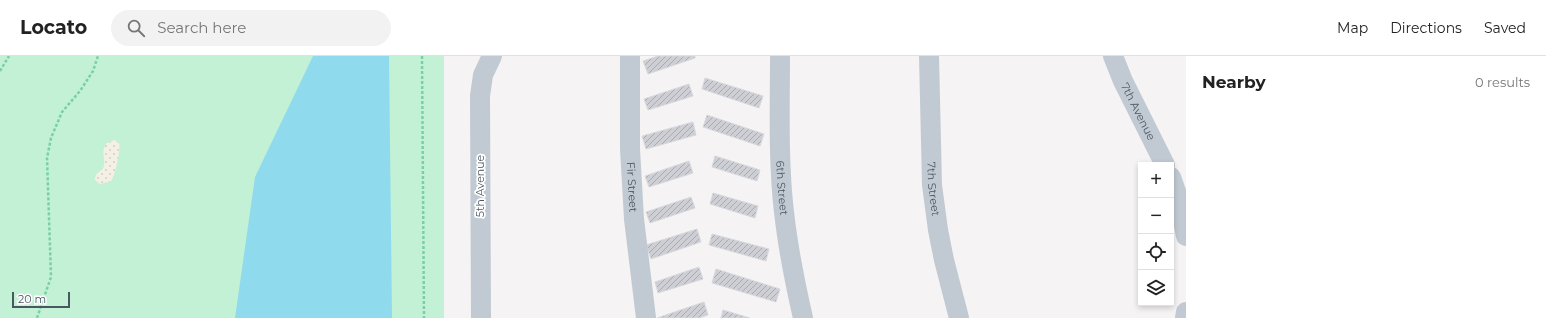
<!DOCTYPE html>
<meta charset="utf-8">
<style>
body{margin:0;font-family:Montserrat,sans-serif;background:#f2f2f2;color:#222}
.controls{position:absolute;right:12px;bottom:12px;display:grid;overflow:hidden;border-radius:0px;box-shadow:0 2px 6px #0003}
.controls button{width:36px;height:36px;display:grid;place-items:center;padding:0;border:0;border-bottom:1px solid #e0e0e0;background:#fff;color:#222;font:20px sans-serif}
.scale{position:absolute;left:12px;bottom:10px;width:58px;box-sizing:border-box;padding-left:4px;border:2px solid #4a5661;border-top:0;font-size:11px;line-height:14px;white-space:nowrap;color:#4a5661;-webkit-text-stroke:3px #fff;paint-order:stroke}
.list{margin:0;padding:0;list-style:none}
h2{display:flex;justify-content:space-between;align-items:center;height:52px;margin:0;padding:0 16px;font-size:17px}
h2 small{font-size:13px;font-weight:400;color:#767676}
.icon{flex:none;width:22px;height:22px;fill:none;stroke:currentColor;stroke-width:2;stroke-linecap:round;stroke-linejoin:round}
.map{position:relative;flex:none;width:1186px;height:262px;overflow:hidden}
header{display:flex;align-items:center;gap:24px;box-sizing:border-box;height:56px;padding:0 20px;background:#fff;border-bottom:1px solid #e0e0e0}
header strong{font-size:19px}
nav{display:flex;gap:22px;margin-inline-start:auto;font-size:14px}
.search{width:280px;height:36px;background:#f2f2f2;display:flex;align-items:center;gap:10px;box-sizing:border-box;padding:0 14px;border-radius:22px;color:#767676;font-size:15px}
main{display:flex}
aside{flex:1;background:#fff}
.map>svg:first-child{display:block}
</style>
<header>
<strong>Locato</strong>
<div class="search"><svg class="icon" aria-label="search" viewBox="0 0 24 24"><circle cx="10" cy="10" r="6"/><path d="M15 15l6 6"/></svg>Search here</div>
<nav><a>Map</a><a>Directions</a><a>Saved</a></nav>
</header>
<main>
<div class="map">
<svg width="1186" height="262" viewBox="0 0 1186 262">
<defs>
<pattern id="sand-dots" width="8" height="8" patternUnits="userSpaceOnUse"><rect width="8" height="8" fill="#f5f0e5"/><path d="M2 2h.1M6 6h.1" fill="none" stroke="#d4d0c7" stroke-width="1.8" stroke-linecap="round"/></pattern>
<pattern id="building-hatch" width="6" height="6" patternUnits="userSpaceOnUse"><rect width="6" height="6" fill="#cdcfd5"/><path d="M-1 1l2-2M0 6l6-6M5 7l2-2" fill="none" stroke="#a8abb0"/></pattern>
</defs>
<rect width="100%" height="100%" fill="#f5f3f3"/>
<!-- grass -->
<rect fill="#c3f1d5" x="0" y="0" width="444" height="262"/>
<!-- sand -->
<path fill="url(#sand-dots)" d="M114,84L119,87C121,93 115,120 111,125L100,128L95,124C96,114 102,117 104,110C106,101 100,97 107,87Z"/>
<!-- water -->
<path fill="#90daee" d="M313,0H389L392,262H235L255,121Z"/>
<!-- building -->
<g fill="url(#building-hatch)" stroke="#d7d9de">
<path d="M658,0H695V2L648,18L643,5Z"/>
<path d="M705,22L763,40L759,52L702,33Z"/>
<path d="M689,28L693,40L648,54L644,43Z"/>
<path d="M707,59L764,78L760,90L703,71Z"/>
<path d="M693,66L696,79L646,93L642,80Z"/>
<path d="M715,100L760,114L757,125L712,111Z"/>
<path d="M689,105L693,117L649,131L645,120Z"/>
<path d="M713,137L758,150L755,162L710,148Z"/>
<path d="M691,141L695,152L650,167L646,156Z"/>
<path d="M697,173L701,186L651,203L646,189Z"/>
<path d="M712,178L769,193L766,205L709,189Z"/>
<path d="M699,211L703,223L658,237L655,226Z"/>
<path d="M716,213L780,233L776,246L712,227Z"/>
<path d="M704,246L708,259L699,262H657Z"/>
<path d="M723,254L750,262H721Z"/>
</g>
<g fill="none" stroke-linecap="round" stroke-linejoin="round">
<!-- path -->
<g stroke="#7ad0a6" stroke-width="2.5" stroke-dasharray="3 2" stroke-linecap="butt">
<path d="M422,0L424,262"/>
<path d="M0,15L9,0"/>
<path d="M37,262L51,221L47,102L51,82L62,56L80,35L93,15L98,0"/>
</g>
<!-- minor -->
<g stroke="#c1cad2" stroke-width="20">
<path id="s1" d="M630,0V93L634,163L646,262"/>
<path id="s2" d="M780,0C780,52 778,105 784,156C788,192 795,227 803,262"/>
<path id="s3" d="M929,0L932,129L938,174L944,204L959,262"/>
<path id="s4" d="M1113,0L1123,25L1165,109"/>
<path d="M1171,121L1179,144L1186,180"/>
<path d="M481,262L480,40L483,19L492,0"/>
<path d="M1185,262L1186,256"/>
</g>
</g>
<g text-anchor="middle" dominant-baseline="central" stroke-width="3.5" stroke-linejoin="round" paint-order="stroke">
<!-- street labels -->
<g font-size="11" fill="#4a5661" stroke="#fff">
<text stroke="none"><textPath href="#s4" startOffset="61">7th Avenue</textPath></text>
<text transform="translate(480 130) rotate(-90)">5th Avenue</text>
<text stroke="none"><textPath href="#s1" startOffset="131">Fir Street</textPath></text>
<text stroke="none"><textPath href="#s2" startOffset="132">6th Street</textPath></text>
<text stroke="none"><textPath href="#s3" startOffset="133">7th Street</textPath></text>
</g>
</g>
</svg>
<div class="controls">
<button>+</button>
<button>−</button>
<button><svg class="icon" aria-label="locate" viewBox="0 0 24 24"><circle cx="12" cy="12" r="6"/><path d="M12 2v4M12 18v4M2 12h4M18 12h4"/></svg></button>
<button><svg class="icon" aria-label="layers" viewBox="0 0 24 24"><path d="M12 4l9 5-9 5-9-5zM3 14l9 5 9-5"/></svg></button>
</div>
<div class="scale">20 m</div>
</div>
<aside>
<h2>Nearby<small>0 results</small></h2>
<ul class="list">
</ul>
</aside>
</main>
